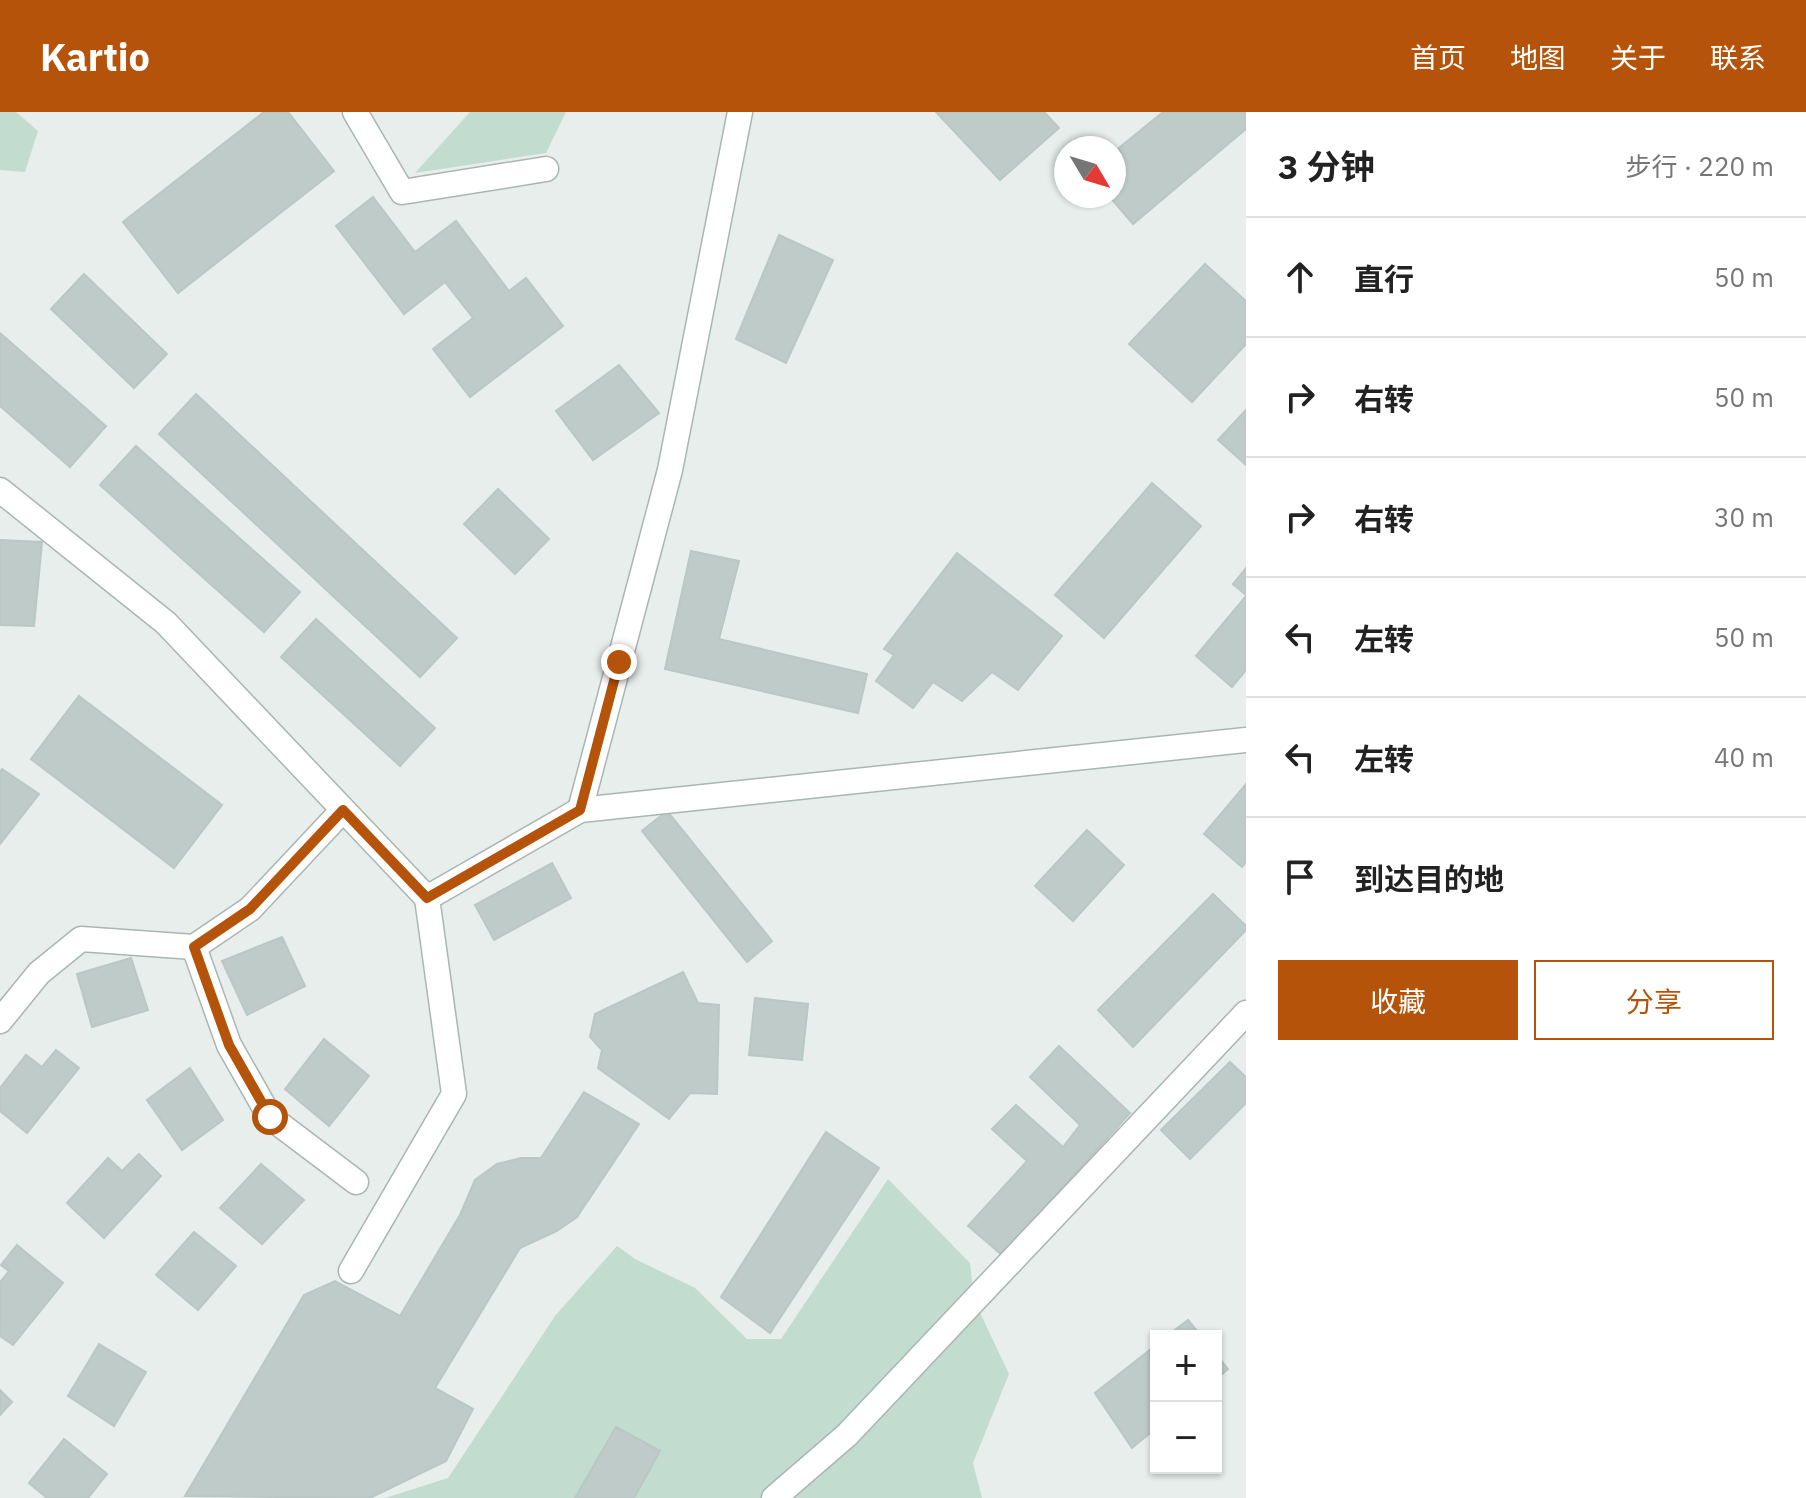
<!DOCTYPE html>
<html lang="zh">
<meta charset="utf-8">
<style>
body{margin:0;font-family:"IBM Plex Sans","Noto Sans SC",sans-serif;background:#f6f6f6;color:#222}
.controls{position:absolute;right:24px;bottom:24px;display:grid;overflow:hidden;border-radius:0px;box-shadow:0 2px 6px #0004}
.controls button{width:72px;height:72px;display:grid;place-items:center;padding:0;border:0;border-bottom:2px solid #e0e0e0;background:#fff;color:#222;font:40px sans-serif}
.compass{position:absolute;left:1054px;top:24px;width:72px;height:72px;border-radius:50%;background:#fff;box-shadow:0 2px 6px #0004;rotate:128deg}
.stop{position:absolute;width:24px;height:24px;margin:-18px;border:6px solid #b45309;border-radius:50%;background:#fff}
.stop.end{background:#b45309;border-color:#fff;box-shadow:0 2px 8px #0008}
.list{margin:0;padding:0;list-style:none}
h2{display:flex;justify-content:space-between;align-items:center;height:104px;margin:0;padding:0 32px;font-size:34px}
h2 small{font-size:26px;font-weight:400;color:#767676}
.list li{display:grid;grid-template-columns:52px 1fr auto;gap:24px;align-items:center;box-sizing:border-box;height:120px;padding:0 32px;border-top:2px solid #e0e0e0}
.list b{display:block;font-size:30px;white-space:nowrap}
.list em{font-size:26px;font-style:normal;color:#767676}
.actions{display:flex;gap:16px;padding:24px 32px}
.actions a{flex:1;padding:18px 0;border:2px solid #b45309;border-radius:0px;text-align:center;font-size:28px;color:#b45309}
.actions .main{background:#b45309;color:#fff}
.icon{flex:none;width:44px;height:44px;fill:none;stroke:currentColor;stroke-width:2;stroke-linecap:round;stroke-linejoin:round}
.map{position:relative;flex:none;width:1246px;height:1386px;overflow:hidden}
header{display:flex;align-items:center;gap:48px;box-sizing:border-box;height:112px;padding:0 40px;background:#b45309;color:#fff}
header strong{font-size:38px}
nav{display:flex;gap:44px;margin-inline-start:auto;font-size:28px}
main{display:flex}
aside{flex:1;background:#fff}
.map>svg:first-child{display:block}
</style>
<header>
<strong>Kartio</strong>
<nav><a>首页</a><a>地图</a><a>关于</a><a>联系</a></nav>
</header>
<main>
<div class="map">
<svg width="1246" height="1386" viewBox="0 0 1246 1386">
<rect width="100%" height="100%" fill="#e7eeec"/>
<!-- green -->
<g fill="#c2dccf">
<path d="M0,0H16L38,19L25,60L0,58Z"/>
<path d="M470,0H566L546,41L415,61Z"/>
<path d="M888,1067L970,1151L974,1188L1009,1262L973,1351L982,1386H385L448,1366L555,1204L617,1134L635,1147L695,1176L747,1227H781Z"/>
</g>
<!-- building -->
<g fill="#bfcbc9" stroke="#bac7c5" stroke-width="2">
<path d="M264,0H288L334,59L178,181L123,110Z"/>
<path d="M936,0H1044L1059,16L1000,68Z"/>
<path d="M1163,0H1246V17L1133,112L1109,84H1114V40Z"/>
<path d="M373,85L415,140L456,109L509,179L526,166L563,214L470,285L433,237L473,206L445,170L404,202L336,114Z"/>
<path d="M779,123L833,148L786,251L736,227Z"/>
<path d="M1205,152L1246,189V232L1192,290L1129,232Z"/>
<path d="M84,162L167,242L134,276L51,197Z"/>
<path d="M0,221L106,314L70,355L0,294Z"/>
<path d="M619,253L659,301L593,348L556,299Z"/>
<path d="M196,282L457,526L420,565L159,322Z"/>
<path d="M1246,298V353L1218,328Z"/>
<path d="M136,334L300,480L264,520L100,373Z"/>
<path d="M1152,371L1201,414L1104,526L1055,483Z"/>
<path d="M498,377L549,427L515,462L464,412Z"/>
<path d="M0,428L42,430L34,514L0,513Z"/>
<path d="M691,439L739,449L719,527L867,562L858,601L665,557Z"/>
<path d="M957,441L1062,524L1018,578L992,560L962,589L933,570L913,596L876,569L894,543L884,537Z"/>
<path d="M1246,456V483L1233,472Z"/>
<path d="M1246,484V558L1232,575L1196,544Z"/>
<path d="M316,507L435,616L400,654L281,545Z"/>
<path d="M79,584L222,693L174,756L31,647Z"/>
<path d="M2,657L39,682L0,732V660Z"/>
<path d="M1246,672V750L1242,755L1204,722Z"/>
<path d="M667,699L772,829L747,850L642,719Z"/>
<path d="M1087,718L1124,753L1073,809L1035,774Z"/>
<path d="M552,751L571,786L494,828L475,793Z"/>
<path d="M1213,782L1246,814V818L1133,935L1098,898Z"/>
<path d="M282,825L305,874L247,903L222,849Z"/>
<path d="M131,846L148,898L92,915L77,862Z"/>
<path d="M683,860L698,891L719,893L717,982L690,981L669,1007L598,956L602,938L590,925L595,902Z"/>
<path d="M755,886L808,892L802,948L749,943Z"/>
<path d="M324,927L369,964L329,1014L285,977Z"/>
<path d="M1059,934L1130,1001L1002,1143L968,1114L1027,1049L992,1017L1016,993L1063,1035L1080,1013L1030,965Z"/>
<path d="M56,938L79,956L27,1021L0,999V976L26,943L42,955Z"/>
<path d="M1230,950L1246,965V991L1190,1047L1161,1018Z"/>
<path d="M190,956L223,1008L182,1038L147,988Z"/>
<path d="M584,980L639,1012L577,1105L557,1119L520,1136L435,1276L473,1297L446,1349L370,1386L185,1384L304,1183L335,1169L400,1204L460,1103L475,1068L497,1052L521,1046H541Z"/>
<path d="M826,1020L879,1056L770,1221L721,1185Z"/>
<path d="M139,1042L161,1064L104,1126L67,1091L108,1046L122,1059Z"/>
<path d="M261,1052L304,1088L262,1132L220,1096Z"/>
<path d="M194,1120L236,1154L198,1198L156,1163Z"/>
<path d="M17,1133L63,1171L13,1233L0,1224L1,1169L9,1159L1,1153Z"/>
<path d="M1188,1208L1201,1224H1167Z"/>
<path d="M99,1232L146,1260L114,1314L68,1284Z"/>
<path d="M1156,1233V1316L1132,1336L1095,1281Z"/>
<path d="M1216,1242L1228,1257L1216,1267Z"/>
<path d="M0,1278L12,1290L0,1303Z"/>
<path d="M616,1315L660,1339L634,1386H575Z"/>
<path d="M64,1327L107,1362L88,1386H47L29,1371Z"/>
</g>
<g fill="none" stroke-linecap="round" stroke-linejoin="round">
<!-- minor casing -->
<g stroke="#aab6b4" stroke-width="27">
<g id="minor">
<path d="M355,0L402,80L546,57"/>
<path d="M0,378L166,511L427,786L580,698L1246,628"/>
<path d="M580,698L670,358L740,0"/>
<path d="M194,835L229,933L270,1005L356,1070"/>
<path d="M0,909L39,861L81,827L194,835L250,797L343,698"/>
<path d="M351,1159L454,982L427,786"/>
<path d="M774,1386L847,1323L1246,901"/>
</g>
</g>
<!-- minor -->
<use href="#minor" stroke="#fff" stroke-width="24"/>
</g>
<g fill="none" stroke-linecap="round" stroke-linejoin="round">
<!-- route -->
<path stroke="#b45309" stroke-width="10" d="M270,1005L229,933L194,835L250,797L343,698L427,786L580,698L619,550"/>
</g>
</svg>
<div class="controls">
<button>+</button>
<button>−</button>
</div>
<svg class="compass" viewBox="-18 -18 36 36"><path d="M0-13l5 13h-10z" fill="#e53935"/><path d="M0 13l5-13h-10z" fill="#767676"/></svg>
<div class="stop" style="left:270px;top:1005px"></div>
<div class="stop end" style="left:619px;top:550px"></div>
</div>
<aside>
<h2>3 分钟<small>步行 · 220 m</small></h2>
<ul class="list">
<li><svg class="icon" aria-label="ahead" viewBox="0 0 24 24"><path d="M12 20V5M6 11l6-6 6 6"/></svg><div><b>直行</b></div><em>50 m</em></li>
<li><svg class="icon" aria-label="right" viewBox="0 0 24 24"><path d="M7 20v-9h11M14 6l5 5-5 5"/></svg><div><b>右转</b></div><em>50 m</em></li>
<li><svg class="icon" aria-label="right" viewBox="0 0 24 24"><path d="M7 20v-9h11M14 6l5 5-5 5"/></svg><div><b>右转</b></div><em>30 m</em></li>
<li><svg class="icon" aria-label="left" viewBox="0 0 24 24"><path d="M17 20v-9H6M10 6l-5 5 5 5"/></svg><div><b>左转</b></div><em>50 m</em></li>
<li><svg class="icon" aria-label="left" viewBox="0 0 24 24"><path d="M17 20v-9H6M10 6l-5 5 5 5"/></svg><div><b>左转</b></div><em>40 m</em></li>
<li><svg class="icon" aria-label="arrive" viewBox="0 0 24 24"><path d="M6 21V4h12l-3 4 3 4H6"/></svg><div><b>到达目的地</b></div></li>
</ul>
<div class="actions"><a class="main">收藏</a><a>分享</a></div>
</aside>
</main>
